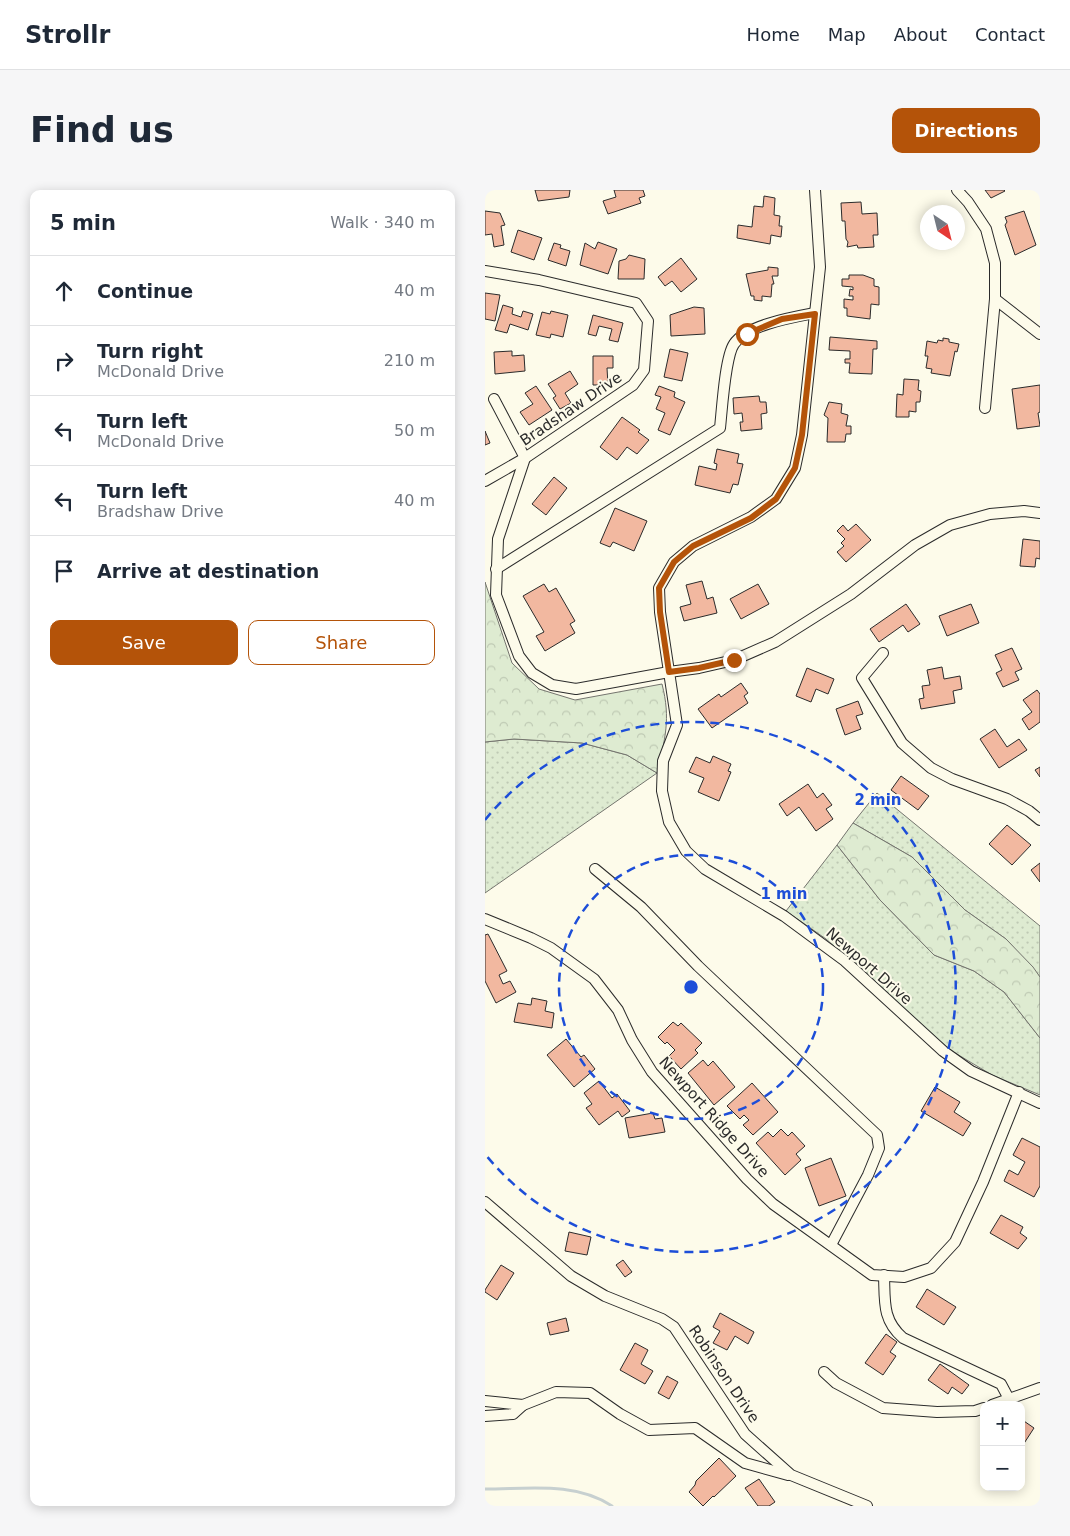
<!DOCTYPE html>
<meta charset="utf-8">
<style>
body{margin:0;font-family:"DejaVu Sans",sans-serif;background:#f6f6f7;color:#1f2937}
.controls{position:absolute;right:15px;bottom:15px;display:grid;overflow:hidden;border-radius:10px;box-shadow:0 2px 12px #0003}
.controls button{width:45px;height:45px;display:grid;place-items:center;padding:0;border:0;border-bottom:1px solid #e0e1e3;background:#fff;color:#1f2937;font:25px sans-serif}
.compass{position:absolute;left:435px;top:15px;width:45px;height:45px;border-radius:50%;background:#fff;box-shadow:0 2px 12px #0003;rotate:145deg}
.stop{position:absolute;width:15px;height:15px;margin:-11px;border:4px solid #b45309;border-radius:50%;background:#fff}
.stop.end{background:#b45309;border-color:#fff;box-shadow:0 1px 5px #0008}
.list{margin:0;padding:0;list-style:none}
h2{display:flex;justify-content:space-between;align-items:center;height:65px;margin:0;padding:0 20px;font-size:21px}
h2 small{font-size:16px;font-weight:400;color:#747a83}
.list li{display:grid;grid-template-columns:32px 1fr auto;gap:15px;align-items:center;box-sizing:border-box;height:70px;padding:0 20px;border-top:1px solid #e0e1e3}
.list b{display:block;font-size:19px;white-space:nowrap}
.list p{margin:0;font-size:16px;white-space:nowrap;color:#747a83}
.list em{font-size:16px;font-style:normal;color:#747a83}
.actions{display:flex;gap:10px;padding:15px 20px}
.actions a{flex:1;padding:11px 0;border:1px solid #b45309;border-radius:10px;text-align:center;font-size:18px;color:#b45309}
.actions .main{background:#b45309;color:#fff}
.icon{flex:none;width:28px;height:28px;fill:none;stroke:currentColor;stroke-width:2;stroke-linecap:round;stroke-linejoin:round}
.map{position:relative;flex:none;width:555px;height:1316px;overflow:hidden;border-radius:10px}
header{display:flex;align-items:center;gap:30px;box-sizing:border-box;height:70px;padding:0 25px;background:#fff;border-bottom:1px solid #e0e1e3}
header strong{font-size:24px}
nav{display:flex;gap:28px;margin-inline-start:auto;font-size:18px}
.intro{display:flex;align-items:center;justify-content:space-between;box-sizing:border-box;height:120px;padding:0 30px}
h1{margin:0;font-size:35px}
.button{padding:12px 22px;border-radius:10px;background:#b45309;color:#fff;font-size:18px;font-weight:700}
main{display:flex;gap:30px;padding:0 30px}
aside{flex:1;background:#fff;border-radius:10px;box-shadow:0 2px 12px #0003}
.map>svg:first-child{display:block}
</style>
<header>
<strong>Strollr</strong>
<nav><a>Home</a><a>Map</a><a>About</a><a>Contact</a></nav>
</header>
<div class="intro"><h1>Find us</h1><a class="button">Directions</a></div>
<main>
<aside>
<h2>5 min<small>Walk · 340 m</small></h2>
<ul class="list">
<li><svg class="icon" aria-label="ahead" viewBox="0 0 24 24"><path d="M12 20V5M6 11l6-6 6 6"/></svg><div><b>Continue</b></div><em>40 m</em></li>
<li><svg class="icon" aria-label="right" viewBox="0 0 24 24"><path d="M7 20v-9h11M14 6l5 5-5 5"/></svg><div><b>Turn right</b><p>McDonald Drive</p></div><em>210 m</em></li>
<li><svg class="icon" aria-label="left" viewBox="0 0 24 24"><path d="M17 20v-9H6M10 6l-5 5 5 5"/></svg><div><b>Turn left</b><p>McDonald Drive</p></div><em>50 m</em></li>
<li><svg class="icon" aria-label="left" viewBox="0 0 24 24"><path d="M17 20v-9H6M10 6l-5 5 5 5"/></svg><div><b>Turn left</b><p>Bradshaw Drive</p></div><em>40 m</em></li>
<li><svg class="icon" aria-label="arrive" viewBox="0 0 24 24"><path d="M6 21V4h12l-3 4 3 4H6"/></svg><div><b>Arrive at destination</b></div></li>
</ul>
<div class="actions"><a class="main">Save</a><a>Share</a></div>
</aside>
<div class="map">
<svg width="555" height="1316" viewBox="0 0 555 1316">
<defs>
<pattern id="grass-dots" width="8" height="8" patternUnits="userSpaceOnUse" patternTransform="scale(1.25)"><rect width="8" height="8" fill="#deebd1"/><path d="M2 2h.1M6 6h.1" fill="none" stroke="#bfcab4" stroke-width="1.8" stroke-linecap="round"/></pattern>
<pattern id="forest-crowns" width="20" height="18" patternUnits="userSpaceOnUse" patternTransform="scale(1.25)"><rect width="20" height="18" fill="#deebd1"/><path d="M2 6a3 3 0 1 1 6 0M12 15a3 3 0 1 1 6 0" fill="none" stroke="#bfcab4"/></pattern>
</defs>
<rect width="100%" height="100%" fill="#fdfbea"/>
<!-- grass -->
<g fill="url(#grass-dots)" stroke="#74746e">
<path d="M29,549L97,553L142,565L172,583L0,703V552Z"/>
<path d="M392,603L555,736V787L521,749L480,720L427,667L368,633Z"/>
<path d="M352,655L395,710L449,765L489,781L519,802L555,848V905L507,885L465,860L341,749L301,721Z"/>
</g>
<!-- forest -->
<g fill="url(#forest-crowns)" stroke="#74746e">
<path d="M0,392L27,473L54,499L90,510L177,494C186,529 180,549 172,583L142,565L97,553L29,549L0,552Z"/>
<path d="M368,633L427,667L480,720L521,749L548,777L555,787V848L519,802L489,781L449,765L395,710L352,655Z"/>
</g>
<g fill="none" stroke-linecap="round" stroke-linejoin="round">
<!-- stream -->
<path stroke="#c7d0d0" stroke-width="3" d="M0,1299C42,1299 90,1291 127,1316"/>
</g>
<!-- building -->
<g fill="#f2b8a0" stroke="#2b2b2b">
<path d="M50,0H85L84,7L53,11Z"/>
<path d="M129,0H158L160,6L154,8L156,13L123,24L118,11L131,7Z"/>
<path d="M500,0H519L520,1L506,8Z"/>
<path d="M279,6L290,8L289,25L295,26L294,36H297L296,47L286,45L285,54L252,48L253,35L267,37L269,16L278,17Z"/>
<path d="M376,12L377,24L392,23L393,45H388L389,57L373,58L372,55L362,57L363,52L361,49L360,31H357L356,13Z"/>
<path d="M0,21L15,23L20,35L16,36L19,55L9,57L7,44L0,45Z"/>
<path d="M539,21L551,55L530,65L520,35L522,32L520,27Z"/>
<path d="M33,40L57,48L49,70L26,62Z"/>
<path d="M113,52L132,59L123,84L95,75L100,53L110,59Z"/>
<path d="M69,53L76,55L75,58L85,61L81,76L63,70Z"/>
<path d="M144,65L160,69L159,89H133L134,71L141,69Z"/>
<path d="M196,68L212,89L196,102L187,91L180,96L173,87Z"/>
<path d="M283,77L293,78V86H287L289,94H287L286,107L277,106V111L269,110V106H266L261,84L283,80Z"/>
<path d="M364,85H378L389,89V96L394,97V115L386,114L385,129L362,126V118H359V109L368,110V106H364L365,99L368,100V97L357,96V89H364Z"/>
<path d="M0,103L15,105L10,131L0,129Z"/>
<path d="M18,115L28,118L27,124L36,127L38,121L48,124L43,140L25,134L22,143L10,140Z"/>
<path d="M209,117L219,118L220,144L186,146L185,125Z"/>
<path d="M66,121L83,125L78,147L66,144L65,148L51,145L57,122L65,124Z"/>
<path d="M108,125L138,133L133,152L124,150L127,139L114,136L111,146L103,144Z"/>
<path d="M345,147L392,151V159H388L387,184L364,183L365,173H360V169H365V161L344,160Z"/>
<path d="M458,148L464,149V152L474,154L472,162L470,161L465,186L446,183L447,179L441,178L443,166H440L442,151L452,153L453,150L458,151Z"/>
<path d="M185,159L203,163L197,191L179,187Z"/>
<path d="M27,161V166L39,165L40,181L10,184L9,162Z"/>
<path d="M108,166H128V178H122L123,195H108Z"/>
<path d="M85,181L93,194L80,203L86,213L75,219L68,208L71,206L63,194Z"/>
<path d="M419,189L434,190L433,200L436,201L435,212H431V222L424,221V227H411L412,204L418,205Z"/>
<path d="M555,195V222L553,223L555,236L532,239L527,199Z"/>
<path d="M51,196L67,220L44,235L35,222L48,214L40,203Z"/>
<path d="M174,196L190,202L189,207L200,212L185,245L173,240L180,223L171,219L176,207L170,205Z"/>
<path d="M274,206L275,212H281L282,223L276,224L277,239L256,241L255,232H258L257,223L249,224L248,208Z"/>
<path d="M344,212L357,214L356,223L363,225L361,236H366V244H361L360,252H342L343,228L339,225Z"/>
<path d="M137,227L155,240L153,242L164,250L152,264L142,257L132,270L115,257Z"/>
<path d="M0,241L5,253L0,255Z"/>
<path d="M232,259L254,264L252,273L258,274L253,295L248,294L245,303L210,295L214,276L231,280L232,274L229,273Z"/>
<path d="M69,287L82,298L61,325L47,314Z"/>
<path d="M130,318L162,331L149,361L128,352L125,357L115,353Z"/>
<path d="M371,334L386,350L361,372L352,362L359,356L356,353L360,349L352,341L358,335L363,341Z"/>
<path d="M538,349L555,351V369L551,368L550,377L535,376Z"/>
<path d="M217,391L222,409L228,407L232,423L199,431L195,417L206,414L201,395Z"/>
<path d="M59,394L64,402L71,398L90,431L85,434L90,443L60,461L51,446L59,442L38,406Z"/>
<path d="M273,394L284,414L256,429L245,409Z"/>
<path d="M421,414L435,434L423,442L418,435L394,452L385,439Z"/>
<path d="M486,414L494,433L462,446L454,426Z"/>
<path d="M527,458L537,479L530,482L534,490L518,497L511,483L517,480L510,465Z"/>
<path d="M457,477L459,489L475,486L477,499L468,501L470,513L436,519L434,509L439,508L437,496L445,495L442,480Z"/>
<path d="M322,478L349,489L343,504L331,499L326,512L311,506Z"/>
<path d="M256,493L263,503L259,506L263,513L227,538L213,519L234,504L236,507Z"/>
<path d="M552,500L555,504V532L544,540L537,529L547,522L538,510Z"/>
<path d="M373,511L378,524L371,526L376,539L360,545L351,519Z"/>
<path d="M510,539L522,557L534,549L542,560L514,578L495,549Z"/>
<path d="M228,566L246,574L243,581L246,582L234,611L213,602L219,588L204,582L211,567L225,573Z"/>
<path d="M555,577V587L550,580Z"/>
<path d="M416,586L444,606L433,620L406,600Z"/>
<path d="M323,594L332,608L338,603L347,615L341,619L348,629L331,641L314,617L302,626L294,614Z"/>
<path d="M522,635L546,655L527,675L504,654Z"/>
<path d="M555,673V692L546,680Z"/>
<path d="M3,744L22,781L14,785L18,794L25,791L31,802L11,813L0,791V745Z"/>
<path d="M47,808L62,811L60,821L69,823L67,838L29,832L33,813L46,815Z"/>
<path d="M188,832L193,836L196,833L217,853L210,860L213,863L196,879L184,866L190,860L182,852L180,854L173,847Z"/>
<path d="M81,849L96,867L99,865L110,879L89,897L62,865Z"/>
<path d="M218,870L223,876L228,871L250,897L229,915L203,883Z"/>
<path d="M114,891L127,908L132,904L145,921L137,927L133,921L114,935L101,918L107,914L99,903Z"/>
<path d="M267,893L293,922L268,945L258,935L264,930L259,925L255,929L242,916Z"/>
<path d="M450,897L475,912L469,922L486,933L478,946L436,921Z"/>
<path d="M168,923L170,929L177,928L180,942L144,948L140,928Z"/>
<path d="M296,939L303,946L307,942L320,956L311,964L316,970L300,985L271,953L283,942L288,947Z"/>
<path d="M537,948L555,957V996L549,1007L519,991L524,980L533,985L540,972L528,965Z"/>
<path d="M346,968L361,1006L334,1016L320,978Z"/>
<path d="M516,1025L538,1037L535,1043L542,1048L533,1059L505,1043Z"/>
<path d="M84,1042L106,1047L102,1065L80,1061Z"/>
<path d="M138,1070L147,1082L140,1087L131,1075Z"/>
<path d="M16,1075L29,1083L12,1110L0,1102V1100Z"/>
<path d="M442,1099L471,1117L459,1135L431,1117Z"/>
<path d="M235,1123L269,1142L263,1154L250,1146L242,1160L228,1153L235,1141L228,1137Z"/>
<path d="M81,1128L84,1141L65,1145L62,1133Z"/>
<path d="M401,1144L412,1152L405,1162L411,1166L398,1185L380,1173Z"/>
<path d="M150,1153L163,1160L156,1174L168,1181L160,1194L135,1180Z"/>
<path d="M455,1174L484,1195L477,1204L467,1197L463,1204L443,1190Z"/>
<path d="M182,1186L193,1192L184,1209L173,1203Z"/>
<path d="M536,1229L549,1238L536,1258Z"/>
<path d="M234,1268L251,1286L229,1307L228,1306L218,1316L204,1302L210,1295L211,1291Z"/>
<path d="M274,1289L290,1312L284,1316H273L260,1298Z"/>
</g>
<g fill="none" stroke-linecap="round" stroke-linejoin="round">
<!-- minor casing -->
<g stroke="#2b2b2b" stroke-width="12">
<g id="minor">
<path d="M330,0L335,77L317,245L310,278L291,309L266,327L208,356L189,372L174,398L175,422L192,535L178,571L177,601L184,632L201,661L220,679L299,726L360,771L458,861L486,881L555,913"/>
<path d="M472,0L483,12L501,39L510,73V109L500,218"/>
<path d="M0,81L54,90L151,113L163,131L159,180L148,195L40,268L0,291"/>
<path d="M510,109L555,144"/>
<path d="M9,209L40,268"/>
<path d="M40,268L13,349L11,405L34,466L47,483L67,495L91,499L184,482L214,478L249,470L290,452L366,404L430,355L465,335L505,324L539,321L555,323"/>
<path d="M11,379L235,238C237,220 240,167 249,154C261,135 309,127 330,123"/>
<path d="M398,463L377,488L417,553L446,578L467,589L522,609L544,621L555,630"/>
<path d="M110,679L156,717L213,776L392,945L394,958L383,985L346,1055"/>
<path d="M0,729L46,748L66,758L109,789L133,820L147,850L167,882L262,989L288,1014L387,1085L419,1087L446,1078L470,1052L498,992L534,902"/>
<path d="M0,1012L86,1086L120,1106L177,1129L189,1137L260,1244L306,1285L382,1316"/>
<path d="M399,1085C400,1111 397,1130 418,1148L516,1194L524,1209"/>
<path d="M339,1182L351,1193L398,1218L452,1222L490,1221L499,1218"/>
<path d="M0,1211L38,1215L71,1202L105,1203L135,1224L164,1240L210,1238L260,1273L303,1285"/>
<path d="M507,1215L555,1198"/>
<path d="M0,1226L28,1224L38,1215"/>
</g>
</g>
<!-- minor -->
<use href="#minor" stroke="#fdfbea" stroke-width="10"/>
</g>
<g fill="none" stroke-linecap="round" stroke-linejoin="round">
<!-- route -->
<path stroke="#b45309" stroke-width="6" d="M249,470L214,478L184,482L175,422L174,398L189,372L208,356L266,328L291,309L310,278L317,245L330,124L297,129L262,144"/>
</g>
<!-- distance rings -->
<g fill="none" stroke="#1d4ed8" stroke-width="2.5" stroke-dasharray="9 6">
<circle cx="206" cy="797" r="132"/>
<path d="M0 630A265 265 0 1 1 0 964"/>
</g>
<g text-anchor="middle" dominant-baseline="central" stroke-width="4" stroke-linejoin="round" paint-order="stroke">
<!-- street labels -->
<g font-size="15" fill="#2b2b2b" stroke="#fdfbea">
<text transform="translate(86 219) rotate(-34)">Bradshaw Drive</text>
<text transform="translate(384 776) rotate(41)">Newport Drive</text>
<text transform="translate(229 927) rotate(48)">Newport Ridge Drive</text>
<text transform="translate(239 1184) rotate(56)">Robinson Drive</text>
</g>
</g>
<circle cx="206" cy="797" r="8" fill="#1d4ed8" stroke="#fdfbea" stroke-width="2.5"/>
<g font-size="15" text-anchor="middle" font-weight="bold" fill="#1d4ed8" stroke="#fdfbea" stroke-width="4" stroke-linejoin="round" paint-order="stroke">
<text x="393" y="615">2 min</text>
<text x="299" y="709">1 min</text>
</g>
</svg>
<div class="controls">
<button>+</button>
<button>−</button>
</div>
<svg class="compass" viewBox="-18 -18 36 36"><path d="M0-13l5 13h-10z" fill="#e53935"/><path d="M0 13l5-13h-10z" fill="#747a83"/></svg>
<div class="stop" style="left:262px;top:144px"></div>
<div class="stop end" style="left:249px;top:470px"></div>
</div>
</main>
